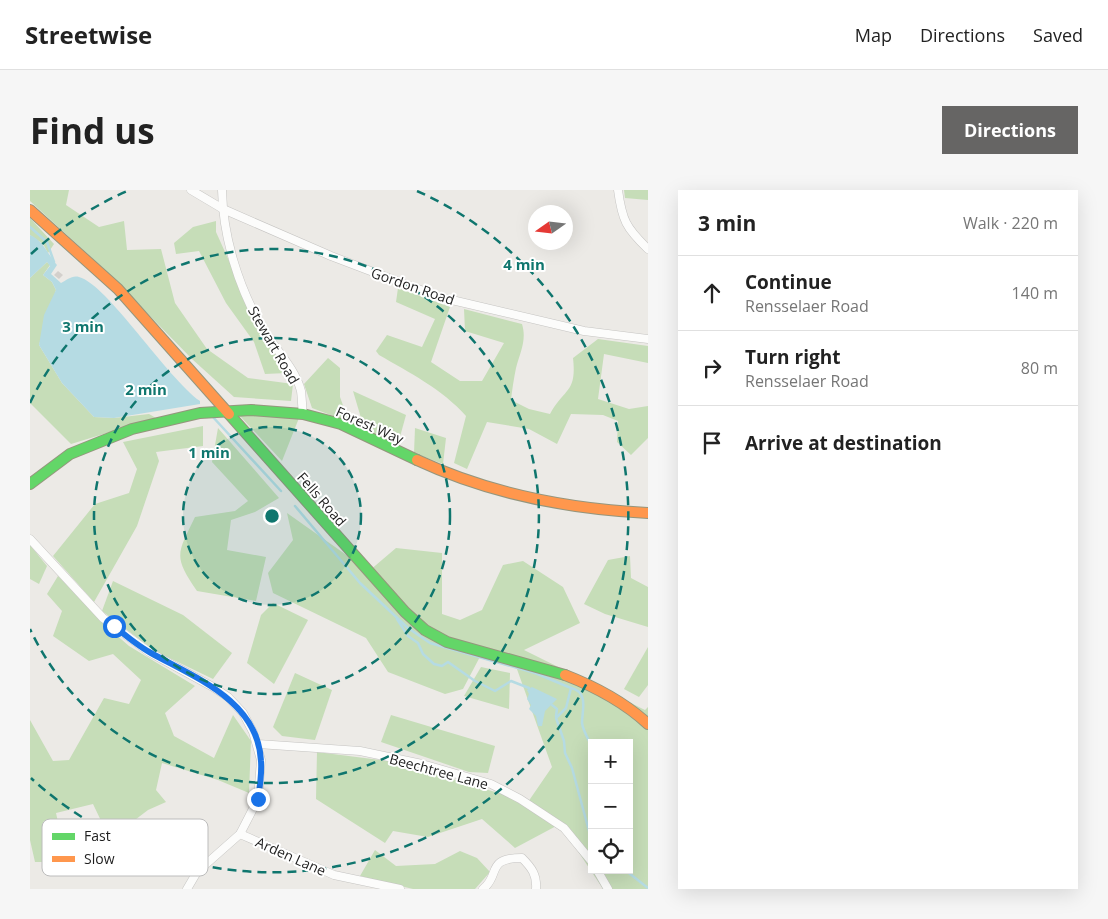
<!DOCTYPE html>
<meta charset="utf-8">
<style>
body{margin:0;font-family:"Open Sans",sans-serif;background:#f6f6f6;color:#222}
.controls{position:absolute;right:15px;bottom:15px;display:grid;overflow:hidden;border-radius:0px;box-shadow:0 5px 20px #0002}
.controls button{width:45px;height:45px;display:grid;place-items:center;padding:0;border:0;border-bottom:1px solid #e0e0e0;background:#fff;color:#222;font:25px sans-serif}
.compass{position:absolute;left:498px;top:15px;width:45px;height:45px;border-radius:50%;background:#fff;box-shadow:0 5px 20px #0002;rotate:256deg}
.stop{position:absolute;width:15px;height:15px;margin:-11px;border:4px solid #1a73e8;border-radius:50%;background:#fff}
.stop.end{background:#1a73e8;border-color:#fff;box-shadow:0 1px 5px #0008}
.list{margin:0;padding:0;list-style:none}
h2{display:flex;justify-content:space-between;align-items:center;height:65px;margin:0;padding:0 20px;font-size:21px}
h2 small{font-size:16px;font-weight:400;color:#767676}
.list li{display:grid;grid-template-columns:32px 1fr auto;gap:15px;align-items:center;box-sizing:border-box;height:75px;padding:0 20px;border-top:1px solid #e0e0e0}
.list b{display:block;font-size:19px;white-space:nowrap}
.list p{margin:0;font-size:16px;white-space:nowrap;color:#767676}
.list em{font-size:16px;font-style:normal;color:#767676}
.icon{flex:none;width:28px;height:28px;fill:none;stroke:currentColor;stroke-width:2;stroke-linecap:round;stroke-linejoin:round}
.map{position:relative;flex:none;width:618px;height:699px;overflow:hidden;border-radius:0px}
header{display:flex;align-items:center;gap:30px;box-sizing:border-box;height:70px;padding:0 25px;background:#fff;border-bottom:1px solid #e0e0e0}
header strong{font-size:24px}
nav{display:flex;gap:28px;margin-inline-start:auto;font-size:18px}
.intro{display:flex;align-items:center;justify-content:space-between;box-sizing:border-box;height:120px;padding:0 30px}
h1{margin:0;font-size:35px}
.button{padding:12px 22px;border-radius:0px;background:#666564;color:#fff;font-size:18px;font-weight:700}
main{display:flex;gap:30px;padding:0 30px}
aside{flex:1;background:#fff;border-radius:0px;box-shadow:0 5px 20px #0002}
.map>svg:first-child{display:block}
</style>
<header>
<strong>Streetwise</strong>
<nav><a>Map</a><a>Directions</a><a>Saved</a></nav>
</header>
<div class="intro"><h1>Find us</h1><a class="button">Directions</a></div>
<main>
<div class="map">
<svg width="618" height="699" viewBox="0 0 618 699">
<rect width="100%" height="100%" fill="#eceae6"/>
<!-- forest -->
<g fill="#c6ddb8" fill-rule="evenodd">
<path d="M0,0H39L36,15L69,37L94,31L97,60L131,59L145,113L177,159L218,188L263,194L261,211L204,207L162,169L73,78L0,11Z"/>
<path d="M594,0H618V10L595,8Z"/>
<path d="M0,28L24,54L18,63L13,54L0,45Z"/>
<path d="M186,31V42L233,146L257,183L235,184L224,152L196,113L169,61L146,64L144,53L163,37Z"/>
<path d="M17,72L20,75L13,85L22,92L26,100L9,155L32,193L64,227L84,228L119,224L126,228L41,254L0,213V88Z"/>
<path d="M368,98L420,117L401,172L430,191H452L474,153L435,141L434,119L492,134C497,150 490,163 486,178C484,188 482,200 481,210L499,219L520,224C534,198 547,203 543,168L568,149L618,156V173L574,164L568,209L599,219L618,216V248L601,265L587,252L588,231L573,225L541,224L527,254L499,239L457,232L437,279L424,273L436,226C412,199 380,183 349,165L346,161L357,145L392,157L405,129L366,112Z"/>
<path d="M298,168L310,178V207L319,232L282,218L274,194Z"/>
<path d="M323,201L376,225L368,254L334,238Z"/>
<path d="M209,225L269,228L252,271Z"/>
<path d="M173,236V256L126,262L129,271L107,336L64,412L23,366L65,314L99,303L107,279L93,252Z"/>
<path d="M188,238L249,308L225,322L201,330L197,360L236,367L226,411L167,401C143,366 147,364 165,327L205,321L218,311L182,272Z"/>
<path d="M385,238L416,248L413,274L384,263Z"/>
<path d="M257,323L339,381L366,358L412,363V424L430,430L452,420L473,375L493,371L533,397L550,433L494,460L615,520L618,517V699H573L530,634L485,658L452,629L398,647L363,641L355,653L286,609L287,562L366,572L498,612L522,577L483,468L453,461L433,499L415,504L358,482L336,448L243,403L238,383L263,350ZM562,553H599V680H562Z"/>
<path d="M0,355L17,376L9,394L0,389Z"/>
<path d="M600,366L601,388L618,397V437L575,424L554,414L578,370Z"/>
<path d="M28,386L76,436L99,456L165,496L135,523L144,546L184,568L203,525L221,551L219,603L188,590L132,573L126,600L136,612L118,620L97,636L105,663L75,664L74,637L63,614L26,623L37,672H5L0,650V530L23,571L39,570L74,508L99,514L111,490L83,464L59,471L23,446L32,421L17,404Z"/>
<path d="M83,391L153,425L202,463L183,489L125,461L72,421Z"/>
<path d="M243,413L278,430L244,494L217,473L231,425Z"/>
<path d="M618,457V495L609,507L594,499Z"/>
<path d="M451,477L480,483L479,519L434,506Z"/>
<path d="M265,483L302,500L285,550L252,546L243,537Z"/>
<path d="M361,525L465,556L458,583L439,582L351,552Z"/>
<path d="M345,660L366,676L405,674L430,661L447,668L460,682L445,699H383L330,686Z"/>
</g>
<!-- water -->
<g fill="#b5dbe3">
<path d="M0,45C14,51 18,65 27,75L21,84L31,93C37,90 42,85 49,87C77,94 137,188 170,211V214L84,228L64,227L32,193L9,155L14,125L26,100L22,92L13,85L20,76L17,72L0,88Z"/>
<path d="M502,497L527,509L515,521L512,536H508L506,526L499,519L501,515L497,509L499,504L497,500Z"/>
</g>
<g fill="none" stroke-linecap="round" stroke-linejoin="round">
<!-- stream -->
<g stroke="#b5dbe3" stroke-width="2.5">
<path d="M0,37L17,52L24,72"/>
<path d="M182,226L251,301"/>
<path d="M265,316L330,393L378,438L400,453L505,483L541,498L536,518L526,528L534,551L535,563L542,578L562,652"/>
<path d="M367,429L378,446L388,453L393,464L404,474L412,476L418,472L445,491L465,501L481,491L499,498"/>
<path d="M541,498C559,502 552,521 552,533C553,541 559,550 562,557"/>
<path d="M522,515L527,519L526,526"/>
<path d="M595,680L618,698"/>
</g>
</g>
<!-- building -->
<path fill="#d3d0cc" d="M28,81L33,85L29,89L24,85Z"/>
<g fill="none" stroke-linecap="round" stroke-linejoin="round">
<!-- street casing -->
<g stroke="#c5c4c2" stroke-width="9">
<g id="street">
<path d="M161,0L193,19L301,66L409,107L554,141L618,149"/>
<path d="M192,0C193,47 208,95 231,136C243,157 265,177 271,201C272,209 272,217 273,224"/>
<path d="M588,0C592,30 596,38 618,59"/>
<path d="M0,349L73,428L119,462L183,497L198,507L213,523L223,542L231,570L228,609L210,644L167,682L157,699"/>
<path d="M228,554L330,561L392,574L461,594L490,609L534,638L562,672"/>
<path d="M210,644L304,685L370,699"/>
<path d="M567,680L578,699"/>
<path d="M453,699C471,685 455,668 492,668C502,678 507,685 506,699"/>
</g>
</g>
<!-- fast casing -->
<g stroke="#95967d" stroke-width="12">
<g id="fast">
<path d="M199,224L375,422L395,440L417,452L535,485"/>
<path d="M0,294L40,264L102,239L170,223L221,220L273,224L311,234L387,270"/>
</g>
</g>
<!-- slow casing -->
<g stroke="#95967d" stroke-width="12">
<g id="slow">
<path d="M0,20L88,99L199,224"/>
<path d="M387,270C460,304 537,319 618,323"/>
<path d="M535,485C566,497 593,511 618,534"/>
</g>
</g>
<!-- street -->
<use href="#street" stroke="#fcfcfb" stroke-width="8"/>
<!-- fast -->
<use href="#fast" stroke="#63d668" stroke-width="10"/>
<!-- slow -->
<use href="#slow" stroke="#ff974d" stroke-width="10"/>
</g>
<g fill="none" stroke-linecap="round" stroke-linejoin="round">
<!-- route -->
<path stroke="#1a73e8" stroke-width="6" d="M84,436C96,446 108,456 121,463C166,488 228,511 231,571C232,584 230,596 228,609"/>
</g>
<!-- distance rings -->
<circle cx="242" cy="326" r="89" fill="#0f766e" fill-opacity=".12"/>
<g fill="none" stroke="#0f766e" stroke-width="2.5" stroke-dasharray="9 6">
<circle cx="242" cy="326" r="89"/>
<circle cx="242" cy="326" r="178"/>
<path d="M0 213A267 267 0 1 1 0 439"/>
<path d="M1 64A356 356 0 0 1 97 1M387 1A356 356 0 1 1 1 588"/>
</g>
<g text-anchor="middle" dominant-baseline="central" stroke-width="4" stroke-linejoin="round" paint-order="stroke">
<!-- street labels -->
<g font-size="14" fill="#1e1e1e" stroke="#fff">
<text transform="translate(383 96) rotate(19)">Gordon Road</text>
<text transform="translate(244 155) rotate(60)">Stewart Road</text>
<text transform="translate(340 235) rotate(24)">Forest Way</text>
<text transform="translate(292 309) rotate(49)">Fells Road</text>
<text transform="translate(409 581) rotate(15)">Beechtree Lane</text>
<text transform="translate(261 666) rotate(24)">Arden Lane</text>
</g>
</g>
<!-- legend -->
<rect x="12" y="629" width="166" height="57" rx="8" fill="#fff" stroke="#bcbcbc" stroke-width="1"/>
<rect x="22" y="643" width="23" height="7" fill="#63d668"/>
<rect x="22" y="666" width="23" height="6" fill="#ff974d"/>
<g font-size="14" fill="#1e1e1e">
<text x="54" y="651">Fast</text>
<text x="54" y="674">Slow</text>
</g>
<circle cx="242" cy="326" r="8" fill="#0f766e" stroke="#fff" stroke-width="2.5"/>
<g font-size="15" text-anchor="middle" font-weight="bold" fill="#0f766e" stroke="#fff" stroke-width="4" stroke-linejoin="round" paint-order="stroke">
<text x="494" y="80">4 min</text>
<text x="53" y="142">3 min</text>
<text x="116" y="205">2 min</text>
<text x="179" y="268">1 min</text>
</g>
</svg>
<div class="controls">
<button>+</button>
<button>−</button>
<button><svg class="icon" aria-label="locate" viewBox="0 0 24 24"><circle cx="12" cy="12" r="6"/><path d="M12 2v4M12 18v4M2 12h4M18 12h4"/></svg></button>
</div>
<svg class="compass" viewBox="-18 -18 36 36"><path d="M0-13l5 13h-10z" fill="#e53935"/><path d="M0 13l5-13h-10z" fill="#767676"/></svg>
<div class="stop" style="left:84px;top:436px"></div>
<div class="stop end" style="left:228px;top:609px"></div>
</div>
<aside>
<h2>3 min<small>Walk · 220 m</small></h2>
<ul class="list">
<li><svg class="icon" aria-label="ahead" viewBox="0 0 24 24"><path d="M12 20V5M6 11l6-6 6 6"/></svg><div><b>Continue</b><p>Rensselaer Road</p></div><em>140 m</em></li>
<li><svg class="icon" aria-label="right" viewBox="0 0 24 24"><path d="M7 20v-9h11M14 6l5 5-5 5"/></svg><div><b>Turn right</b><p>Rensselaer Road</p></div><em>80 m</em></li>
<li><svg class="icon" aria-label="arrive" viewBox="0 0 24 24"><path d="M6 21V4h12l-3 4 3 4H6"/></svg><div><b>Arrive at destination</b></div></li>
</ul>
</aside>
</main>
